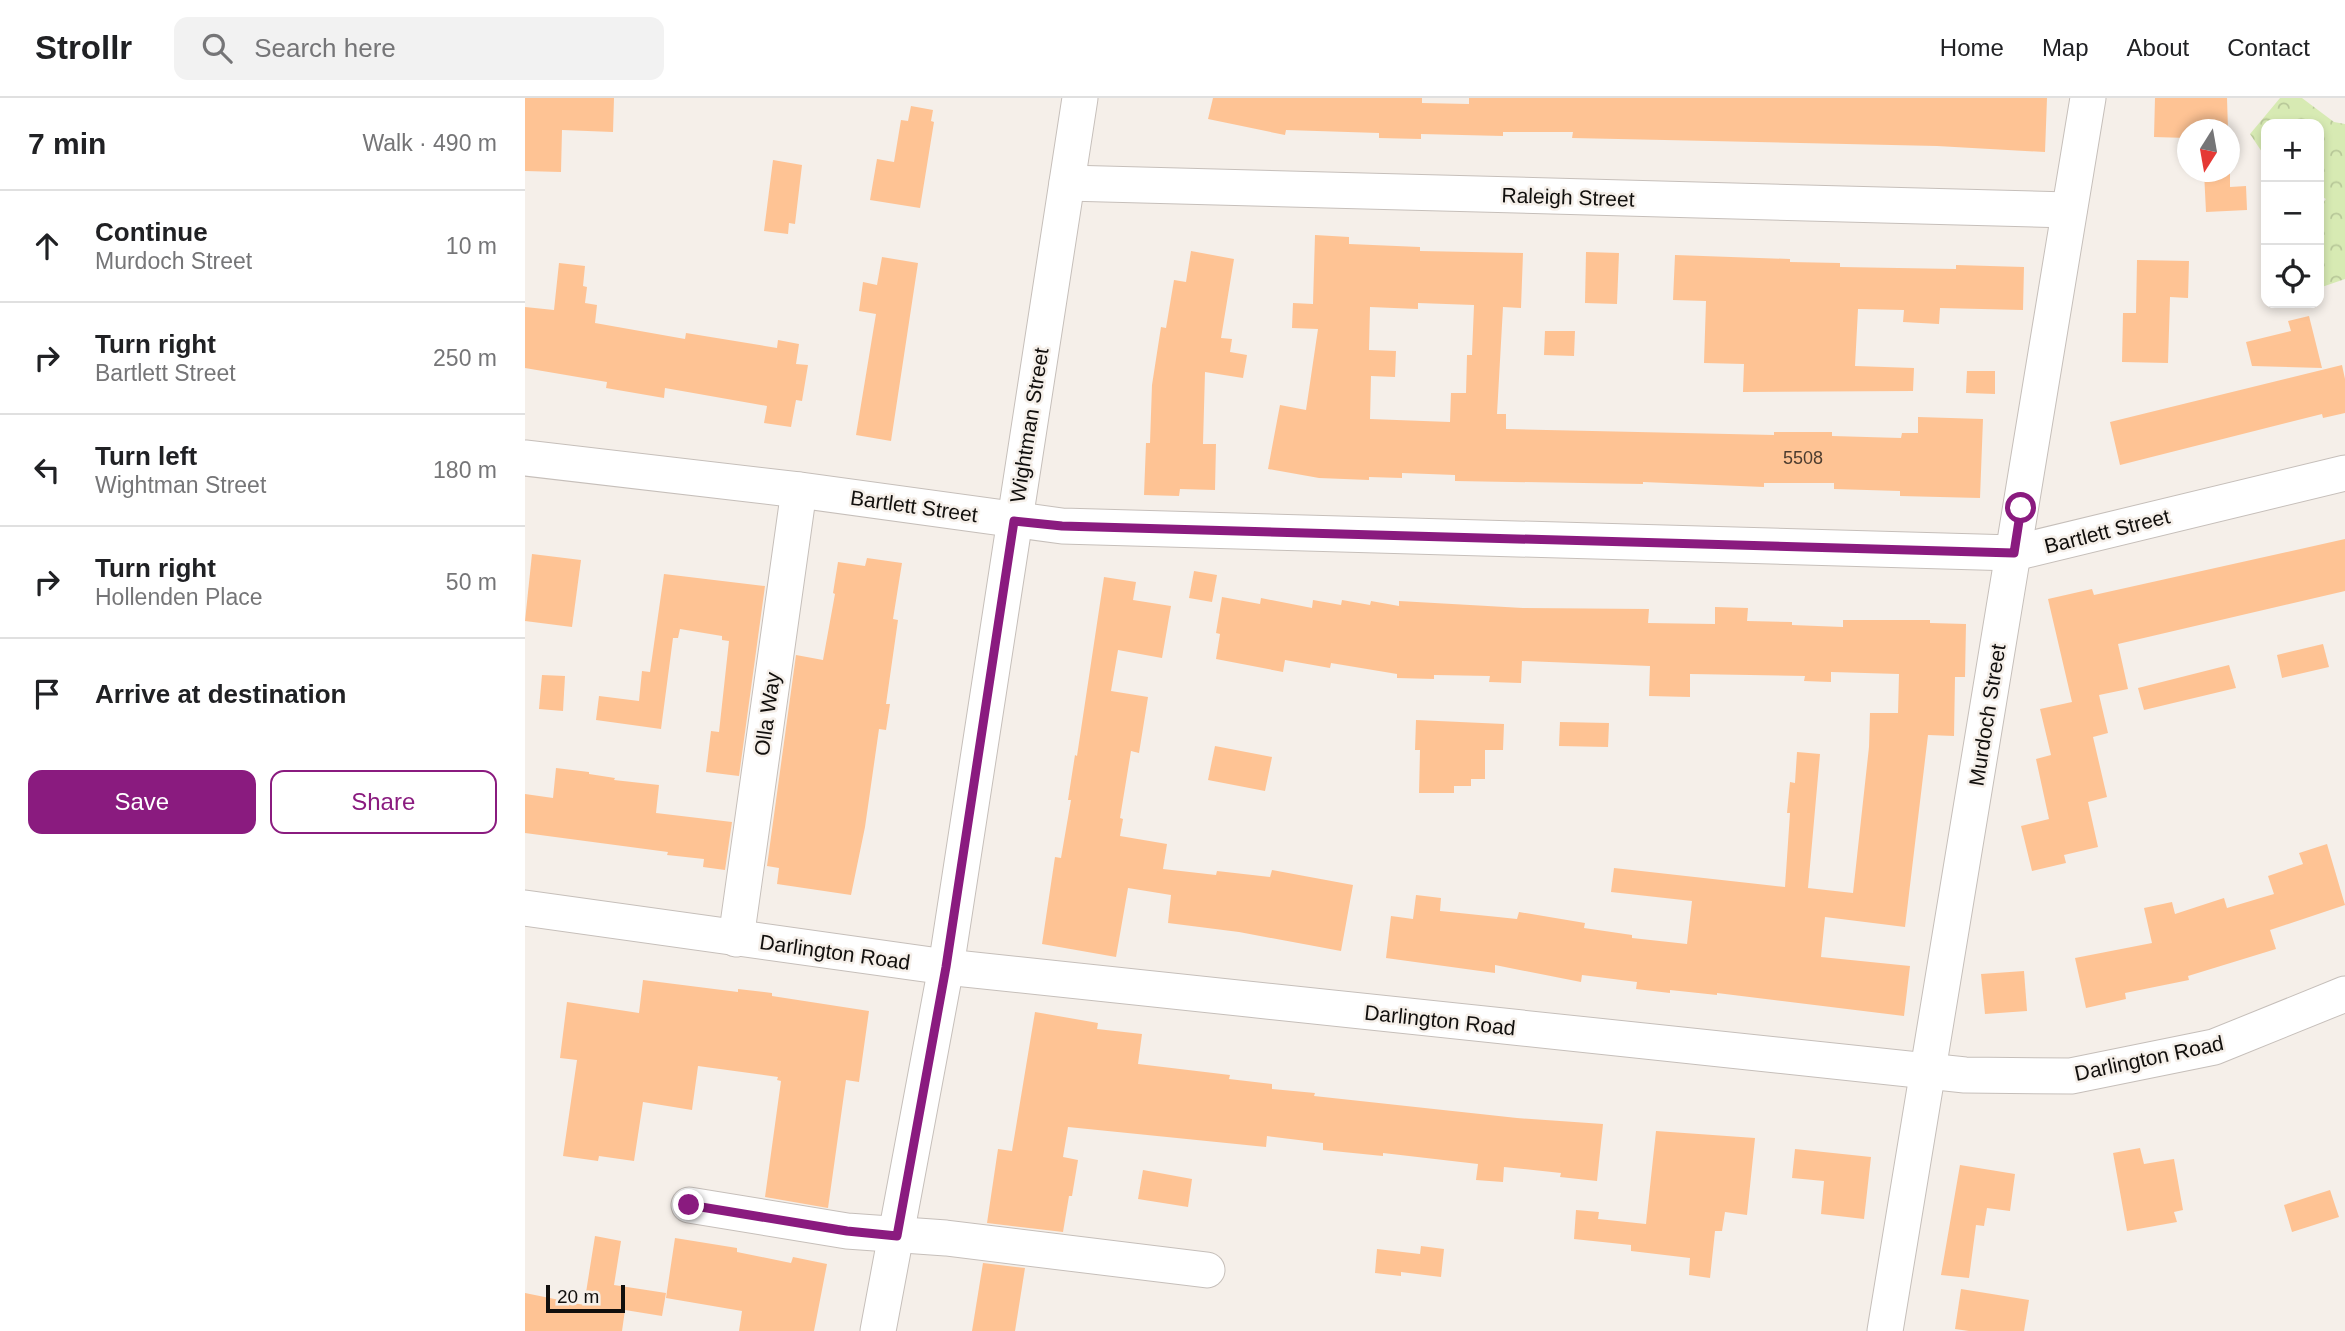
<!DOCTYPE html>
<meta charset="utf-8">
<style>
body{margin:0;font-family:Arial,sans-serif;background:#f2f2f2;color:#202124}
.controls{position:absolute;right:21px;top:21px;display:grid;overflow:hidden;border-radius:14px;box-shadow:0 4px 10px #0003}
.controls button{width:63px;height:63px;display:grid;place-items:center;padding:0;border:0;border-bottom:2px solid #e0e0e0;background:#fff;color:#202124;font:35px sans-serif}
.compass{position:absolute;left:1652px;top:21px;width:63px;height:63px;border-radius:50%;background:#fff;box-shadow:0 4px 10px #0003;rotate:191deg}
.scale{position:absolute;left:21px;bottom:18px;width:79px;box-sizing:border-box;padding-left:7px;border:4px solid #110f0d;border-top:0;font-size:19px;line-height:24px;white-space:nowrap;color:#110f0d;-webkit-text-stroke:5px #f5efe9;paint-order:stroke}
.stop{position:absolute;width:21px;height:21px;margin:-16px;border:5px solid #8a1b7f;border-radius:50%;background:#fff}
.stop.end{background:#8a1b7f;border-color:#fff;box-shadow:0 2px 7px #0008}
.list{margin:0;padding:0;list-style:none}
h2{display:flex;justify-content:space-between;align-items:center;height:91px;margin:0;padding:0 28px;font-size:30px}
h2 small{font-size:23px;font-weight:400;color:#757577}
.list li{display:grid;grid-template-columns:46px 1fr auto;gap:21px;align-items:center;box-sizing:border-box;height:112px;padding:0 28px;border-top:2px solid #e0e0e0}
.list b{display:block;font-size:26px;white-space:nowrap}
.list p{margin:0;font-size:23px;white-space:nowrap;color:#757577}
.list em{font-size:23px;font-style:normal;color:#757577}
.actions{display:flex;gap:14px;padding:21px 28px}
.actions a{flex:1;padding:16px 0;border:2px solid #8a1b7f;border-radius:14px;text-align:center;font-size:24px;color:#8a1b7f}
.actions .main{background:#8a1b7f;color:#fff}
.icon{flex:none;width:38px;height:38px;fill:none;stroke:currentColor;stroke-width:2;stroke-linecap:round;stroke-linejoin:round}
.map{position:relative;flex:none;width:1820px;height:1233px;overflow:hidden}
header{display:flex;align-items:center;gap:42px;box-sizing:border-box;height:98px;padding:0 35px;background:#fff;border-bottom:2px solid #e0e0e0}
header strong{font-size:33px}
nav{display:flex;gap:38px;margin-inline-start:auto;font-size:24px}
.search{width:490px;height:63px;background:#f2f2f2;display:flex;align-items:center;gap:18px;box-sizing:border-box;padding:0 24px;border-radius:14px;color:#757577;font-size:26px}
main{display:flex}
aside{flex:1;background:#fff}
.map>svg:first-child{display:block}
</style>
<header>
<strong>Strollr</strong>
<div class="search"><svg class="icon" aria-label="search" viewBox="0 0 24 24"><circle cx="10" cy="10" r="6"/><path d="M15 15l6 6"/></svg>Search here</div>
<nav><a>Home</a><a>Map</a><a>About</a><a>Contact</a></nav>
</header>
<main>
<aside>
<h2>7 min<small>Walk · 490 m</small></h2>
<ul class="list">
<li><svg class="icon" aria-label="ahead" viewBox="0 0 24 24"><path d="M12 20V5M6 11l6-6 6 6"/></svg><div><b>Continue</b><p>Murdoch Street</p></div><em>10 m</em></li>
<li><svg class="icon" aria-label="right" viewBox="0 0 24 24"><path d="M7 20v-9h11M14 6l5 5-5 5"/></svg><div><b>Turn right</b><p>Bartlett Street</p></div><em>250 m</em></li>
<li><svg class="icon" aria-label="left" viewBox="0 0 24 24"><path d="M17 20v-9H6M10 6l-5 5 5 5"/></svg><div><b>Turn left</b><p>Wightman Street</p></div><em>180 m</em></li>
<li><svg class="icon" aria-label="right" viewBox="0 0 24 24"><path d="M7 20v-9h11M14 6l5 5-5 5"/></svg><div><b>Turn right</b><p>Hollenden Place</p></div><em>50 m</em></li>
<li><svg class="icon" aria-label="arrive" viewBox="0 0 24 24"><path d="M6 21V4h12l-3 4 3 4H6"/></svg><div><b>Arrive at destination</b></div></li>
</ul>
<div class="actions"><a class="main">Save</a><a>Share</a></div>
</aside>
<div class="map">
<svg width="1820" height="1233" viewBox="0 0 1820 1233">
<defs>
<pattern id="forest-crowns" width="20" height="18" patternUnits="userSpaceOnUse" patternTransform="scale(1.75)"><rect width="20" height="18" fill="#d7eab3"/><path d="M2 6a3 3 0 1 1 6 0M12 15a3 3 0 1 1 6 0" fill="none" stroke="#b8c899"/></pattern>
</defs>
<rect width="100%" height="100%" fill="#f5efe9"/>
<!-- forest -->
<path fill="url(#forest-crowns)" d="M1755,0H1777L1809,24L1820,26V181L1794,190V109L1801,101L1794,97V26H1741V60L1725,36Z"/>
<!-- building -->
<g fill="#fec394" fill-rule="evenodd">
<path d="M0,0H89L88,34L37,32L36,74L0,73Z"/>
<path d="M688,0H897V5L944,6V0H1522L1520,54L1412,48L1047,40L1048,34H978V38L896,36V41L854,40V35L761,32L760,37L683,21Z"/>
<path d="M1630,0H1702L1703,32H1662V40L1629,39Z"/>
<path d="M386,8L408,12L406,23L409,24L395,110L345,102L352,61L369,64L376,22L383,23Z"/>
<path d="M248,62L277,67L270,126L264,125L263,136L239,133Z"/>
<path d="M1679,74H1705V89L1721,88L1722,112L1681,114Z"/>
<path d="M790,137L824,139V146L895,149V153L998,155L996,210L978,209L972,316H981V331L1249,337V334H1307V338L1376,340L1377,335H1393V319L1458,321L1455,400L1375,398V393L1309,391V385H1239V389L1118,384V386L930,383V377L877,375V380L844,379V382L794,380L743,371L755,307L781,312L793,231L767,230L768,205L788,206ZM893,205L949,207L947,257H942L941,295H926L925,324L845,321L846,278L870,279L871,253L844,252L845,209L893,211Z"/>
<path d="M666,153L709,161L696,240L707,241L705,254L722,257L718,280L680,274L678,346H691L690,392L655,391L654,398L619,397L621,345H625L627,287L636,229L641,230L649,182L661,184Z"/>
<path d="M1061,154L1094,155L1092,206L1060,205Z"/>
<path d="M1150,157L1265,161V164L1315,165V169L1431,171V167L1499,169L1498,212L1415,210L1414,226L1378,224L1379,212L1333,211L1330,268L1389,270L1388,293L1218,294L1219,266L1179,265L1181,203L1148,202Z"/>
<path d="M357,159L393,165L366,343L331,337L351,216L334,213L338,184L352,187Z"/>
<path d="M1612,162L1664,163L1663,200L1645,199L1643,265L1597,264L1598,215H1611Z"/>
<path d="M34,165L60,168L58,188L62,189L60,205L72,207L70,225L160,241L161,235L252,250L253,242L274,246L271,266L283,267L277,303L271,302L266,329L239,325L242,308L140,290L139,300L81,290L82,284L0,270V209L29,212Z"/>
<path d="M1784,218L1797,270L1727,268L1721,244L1766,233L1763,223Z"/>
<path d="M1020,233H1050L1049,258L1019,257Z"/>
<path d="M1817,267L1820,281V315L1798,320L1797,316L1595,367L1585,324Z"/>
<path d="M1442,273H1470V296L1441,295Z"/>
<path d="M1820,441V493L1593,546L1603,591L1574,597L1583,635L1568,639L1582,699L1563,704L1573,749L1539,757L1541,765L1507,773L1496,728L1524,721L1511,661L1526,657L1515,611L1547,604L1523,501L1567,491L1569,497Z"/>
<path d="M7,456L56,462L47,529L0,523Z"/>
<path d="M342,460L377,465L368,521L373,522L361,606H365L361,632L354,631L340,729L326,797L252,786L254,770L242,768L271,557L298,562L310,496L308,495L313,464L340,468Z"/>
<path d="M669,473L692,477L687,504L664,500Z"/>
<path d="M139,476L240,488L214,678L181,674L186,633L194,634L204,543L197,542V538L155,531L153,540H148L136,631L71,622L74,598L114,603L117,573L125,574Z"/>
<path d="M579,479L611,484L608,502L646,508L637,560L593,552L586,593L623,599L614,655L606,653L595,720L598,721L595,738L642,746L638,771L691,777L692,773L745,779L747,772L828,787L816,853L714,834L643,825L646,797L603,790L591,859L517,846L530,759L536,760L546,702H543L550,657L552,658Z"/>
<path d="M697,499L735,506L736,500L787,510L788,502L816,507L817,502L845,507L846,503L874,508V503L998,510L1124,511L1123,525L1190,526V509L1223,510L1222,523L1267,524V527L1318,529V522H1405V525L1441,526L1440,579H1430L1429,638L1403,637L1380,829L1300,819L1296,859L1385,868L1379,918L1192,895V897L1145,892V895L1111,891L1112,884L1057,877L1056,884L970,867V875L861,860L866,818L888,821L891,797L916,800L915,813L992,821L994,814L1060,825L1059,830L1107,837V840L1162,846L1167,803L1086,794L1089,770L1260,789L1265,715H1262L1265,684L1270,685L1272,654L1295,656L1283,790L1328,795L1344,649L1345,615H1373L1374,576L1306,574V584L1279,583L1280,578L1165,576V599L1124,598L1125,568L997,563L996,585L964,584L965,578L909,577V581L872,580V576L806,565L805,570L760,562L758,574L691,561L695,536L691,535Z"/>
<path d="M1798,546L1804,569L1757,580L1752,557Z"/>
<path d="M1704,567L1711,590L1619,612L1613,590Z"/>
<path d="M17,577L40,578L38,613L14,611Z"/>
<path d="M891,622L979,626L978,652H960V681H946V688H929V695H894L895,652H890Z"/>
<path d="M1035,624L1084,625L1083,649L1034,648Z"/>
<path d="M690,648L747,659L740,693L683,682Z"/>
<path d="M31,670L64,674V676L90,680L89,682L134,687L131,715L207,724L200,772L178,769L179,761L142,757L143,754L0,735V696L28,700Z"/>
<path d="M1802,746L1820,807L1745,832L1751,851L1663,878L1664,882L1600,895L1601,901L1561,910L1550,860L1627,845L1619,810L1647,804L1650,816L1699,800L1702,810L1749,796L1743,778L1778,766L1774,755Z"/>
<path d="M1499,873L1502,913L1460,916L1456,876Z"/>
<path d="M118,882L213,894V891L247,895V898L344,913L334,984L321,982L303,1110L240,1099L256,983L252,982L253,979L173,968L167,1012L118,1004L109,1063L74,1058L73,1063L38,1058L52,962L35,960L42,904L114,915Z"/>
<path d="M510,914L573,925L572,931L617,936L613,966L705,977L704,981L747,986V991L790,995L789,998L992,1020L1078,1026L1072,1083L1035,1079L1036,1075L979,1069L978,1084L951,1082L953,1066L858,1055V1058L798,1052V1045L742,1038L741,1049L543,1029L538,1059L553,1062L547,1098H544L538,1134L462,1125L473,1051L487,1053Z"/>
<path d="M1131,1033L1230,1040L1222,1117L1200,1114L1197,1133H1190L1185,1180L1164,1177L1165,1160L1106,1153V1147L1049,1141L1051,1112L1074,1114L1073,1121L1121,1126Z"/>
<path d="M1615,1050L1619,1066L1649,1061L1658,1112L1649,1114L1652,1124L1602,1133L1588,1055Z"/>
<path d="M1270,1051L1346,1059L1339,1121L1296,1116L1299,1083L1267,1080Z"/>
<path d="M1435,1067L1490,1076L1485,1113L1462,1110L1459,1128L1451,1127L1444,1180L1416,1177Z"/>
<path d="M618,1072L667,1081L663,1109L613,1101Z"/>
<path d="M1805,1092L1814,1119L1767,1134L1759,1107Z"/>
<path d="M70,1138L96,1143L89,1187L141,1195L137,1218L100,1212L97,1233H0V1195L59,1207Z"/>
<path d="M150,1140L212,1150V1154L266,1165L268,1159L302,1166L289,1233H214L217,1213L141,1200Z"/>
<path d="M896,1148L919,1151L916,1179L876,1174V1178L850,1175L852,1151L895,1156Z"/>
<path d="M458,1165L500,1170L490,1233H447Z"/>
<path d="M1436,1191L1504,1202L1499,1233H1444L1430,1231Z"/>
</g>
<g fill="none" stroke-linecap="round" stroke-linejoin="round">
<!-- minor casing -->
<g stroke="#c6bfba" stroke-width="37">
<g id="minor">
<path d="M542,85L1544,112"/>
<path d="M0,360L274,392L537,428L1489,455L1820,375"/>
<path d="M0,810L421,869L1440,977L1546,978L1689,949L1820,896"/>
<path d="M211,841L274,392"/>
<path d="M164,1107L322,1133L421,1140L682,1172"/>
<path d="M353,1233L421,869L555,0"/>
<path d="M1360,1233L1563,0"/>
</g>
</g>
<!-- minor -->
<use href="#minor" stroke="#fff" stroke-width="35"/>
</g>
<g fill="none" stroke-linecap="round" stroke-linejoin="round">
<!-- route -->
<path stroke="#8a1b7f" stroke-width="9" d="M164,1107L322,1133L372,1138L421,869L489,423L537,428L1489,455L1496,410"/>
</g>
<g text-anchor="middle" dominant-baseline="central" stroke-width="5" stroke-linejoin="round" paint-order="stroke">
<!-- number labels -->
<g font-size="18" fill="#4c3c2f">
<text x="1278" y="360">5508</text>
</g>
<!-- street labels -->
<g font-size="21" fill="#110f0d" stroke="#f5efe9">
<text transform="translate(1043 99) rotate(2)">Raleigh Street</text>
<text transform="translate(504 327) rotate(-81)">Wightman Street</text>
<text transform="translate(389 408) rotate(8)">Bartlett Street</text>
<text transform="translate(1582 433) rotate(-14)">Bartlett Street</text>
<text transform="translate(242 616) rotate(-82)">Olla Way</text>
<text transform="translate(1462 617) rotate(-81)">Murdoch Street</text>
<text transform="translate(310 854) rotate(8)">Darlington Road</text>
<text transform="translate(915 922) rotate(6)">Darlington Road</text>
<text transform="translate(1624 960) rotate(-12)">Darlington Road</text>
</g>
</g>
</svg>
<div class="controls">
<button>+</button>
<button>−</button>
<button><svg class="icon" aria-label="locate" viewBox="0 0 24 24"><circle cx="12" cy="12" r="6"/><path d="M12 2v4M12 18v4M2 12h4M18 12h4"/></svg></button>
</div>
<svg class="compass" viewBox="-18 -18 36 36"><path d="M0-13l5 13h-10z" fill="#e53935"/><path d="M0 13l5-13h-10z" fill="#757577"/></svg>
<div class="scale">20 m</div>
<div class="stop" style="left:1496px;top:410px"></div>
<div class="stop end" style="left:164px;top:1107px"></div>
</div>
</main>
